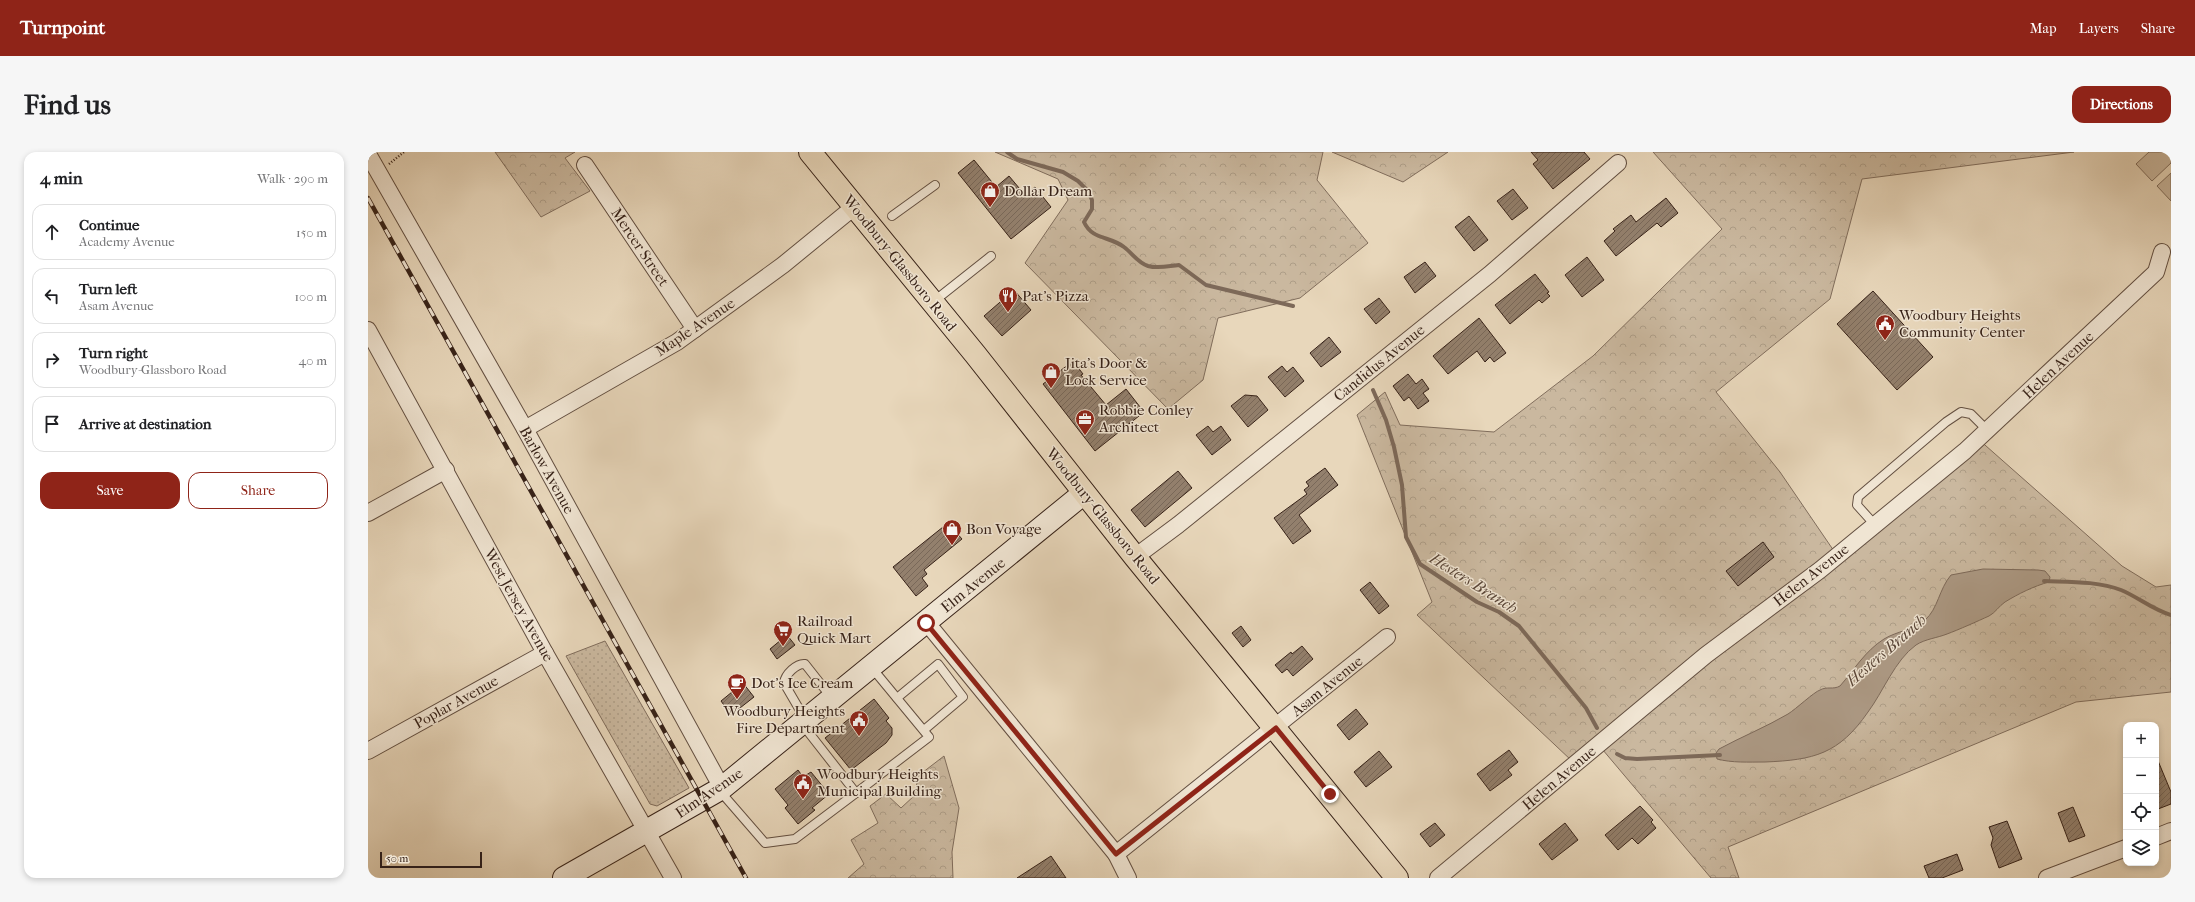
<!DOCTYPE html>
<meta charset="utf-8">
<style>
body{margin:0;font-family:"IM FELL French Canon",serif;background:#f6f6f6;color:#202124}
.controls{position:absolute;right:12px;bottom:12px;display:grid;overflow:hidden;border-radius:8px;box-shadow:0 2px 6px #0003}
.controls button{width:36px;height:36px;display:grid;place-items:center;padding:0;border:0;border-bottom:1px solid #e0e0e0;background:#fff;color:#202124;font:20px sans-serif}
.scale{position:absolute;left:12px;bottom:10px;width:102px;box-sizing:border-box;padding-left:4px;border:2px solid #372218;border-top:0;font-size:11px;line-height:14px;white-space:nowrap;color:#372218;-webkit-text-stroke:3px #f0e5d3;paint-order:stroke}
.stop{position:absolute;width:12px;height:12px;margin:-9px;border:3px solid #8f2418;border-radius:50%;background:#fff}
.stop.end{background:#8f2418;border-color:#fff;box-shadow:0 1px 4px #0008}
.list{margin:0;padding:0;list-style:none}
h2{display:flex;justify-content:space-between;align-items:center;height:52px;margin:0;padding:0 16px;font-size:17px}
h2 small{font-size:13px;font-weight:400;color:#757577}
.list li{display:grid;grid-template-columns:26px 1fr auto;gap:12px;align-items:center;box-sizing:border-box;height:56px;margin:0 8px 8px;padding:0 8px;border:1px solid #e0e0e0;border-radius:12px}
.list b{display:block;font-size:15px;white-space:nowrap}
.list p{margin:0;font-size:13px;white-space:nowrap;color:#757577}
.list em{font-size:13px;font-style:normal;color:#757577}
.actions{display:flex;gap:8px;padding:12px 16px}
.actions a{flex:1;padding:9px 0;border:1px solid #8f2418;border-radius:12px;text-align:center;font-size:14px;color:#8f2418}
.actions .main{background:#8f2418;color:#fff}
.icon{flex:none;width:22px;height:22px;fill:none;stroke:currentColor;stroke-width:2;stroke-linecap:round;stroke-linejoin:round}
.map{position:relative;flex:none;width:1803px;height:726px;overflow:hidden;border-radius:12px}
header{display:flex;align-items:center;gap:24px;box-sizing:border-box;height:56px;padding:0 20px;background:#8f2418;color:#fff}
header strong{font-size:19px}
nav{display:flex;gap:22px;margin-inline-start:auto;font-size:14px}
.intro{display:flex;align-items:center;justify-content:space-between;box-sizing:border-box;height:96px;padding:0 24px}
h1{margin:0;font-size:28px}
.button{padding:10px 18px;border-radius:12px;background:#8f2418;color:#fff;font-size:14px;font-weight:700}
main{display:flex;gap:24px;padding:0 24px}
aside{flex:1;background:#fff;border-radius:12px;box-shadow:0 2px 6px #0003}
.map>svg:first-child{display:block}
</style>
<header>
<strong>Turnpoint</strong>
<nav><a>Map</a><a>Layers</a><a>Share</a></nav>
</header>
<div class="intro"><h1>Find us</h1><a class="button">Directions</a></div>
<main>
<aside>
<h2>4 min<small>Walk · 290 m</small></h2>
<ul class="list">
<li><svg class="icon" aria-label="ahead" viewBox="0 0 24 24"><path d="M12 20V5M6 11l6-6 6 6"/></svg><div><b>Continue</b><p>Academy Avenue</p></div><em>150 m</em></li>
<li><svg class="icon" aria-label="left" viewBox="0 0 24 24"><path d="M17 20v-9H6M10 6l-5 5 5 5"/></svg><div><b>Turn left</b><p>Asam Avenue</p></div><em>100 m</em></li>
<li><svg class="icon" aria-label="right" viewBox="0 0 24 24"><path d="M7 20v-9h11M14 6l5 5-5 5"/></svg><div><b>Turn right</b><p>Woodbury-Glassboro Road</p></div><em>40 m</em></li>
<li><svg class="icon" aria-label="arrive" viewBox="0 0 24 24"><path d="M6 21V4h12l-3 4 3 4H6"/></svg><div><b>Arrive at destination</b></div></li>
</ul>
<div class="actions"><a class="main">Save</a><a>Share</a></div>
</aside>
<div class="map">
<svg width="1803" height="726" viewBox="0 0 1803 726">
<defs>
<pattern id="green-dots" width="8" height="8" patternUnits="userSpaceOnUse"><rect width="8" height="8" fill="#cab89f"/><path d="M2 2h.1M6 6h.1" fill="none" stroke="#ae9e88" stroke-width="1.8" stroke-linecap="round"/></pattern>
<pattern id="forest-crowns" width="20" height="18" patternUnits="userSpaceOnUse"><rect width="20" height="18" fill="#cab89f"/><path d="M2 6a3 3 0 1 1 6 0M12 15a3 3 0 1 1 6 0" fill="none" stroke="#ae9e88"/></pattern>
<pattern id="building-hatch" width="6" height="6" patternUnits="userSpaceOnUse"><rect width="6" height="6" fill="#93806d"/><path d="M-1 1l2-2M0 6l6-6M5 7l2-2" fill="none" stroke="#796859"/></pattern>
</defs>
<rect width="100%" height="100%" fill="#e8d7bb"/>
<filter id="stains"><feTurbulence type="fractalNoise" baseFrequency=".005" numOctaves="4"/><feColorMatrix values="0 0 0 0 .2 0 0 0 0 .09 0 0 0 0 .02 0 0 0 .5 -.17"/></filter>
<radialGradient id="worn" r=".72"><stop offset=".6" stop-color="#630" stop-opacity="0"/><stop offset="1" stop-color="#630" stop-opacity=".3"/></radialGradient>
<!-- green -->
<path fill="url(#green-dots)" stroke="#806d5c" d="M237,489L321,636L289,654L282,652L198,504Z"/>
<!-- forest -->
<g fill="url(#forest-crowns)" stroke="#806d5c">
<path d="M127,0H207L197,6L222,39L173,65Z"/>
<path d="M627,0H955L949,28L1000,91L932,146L850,166L835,228L800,257L657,111L700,48L690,27Z"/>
<path d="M964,0H1080L1035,30Z"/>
<path d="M1285,0H1706L1494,27L1462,147L1348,240L1412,320L1468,402L1609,286L1754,414L1788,435L1803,433V540L1708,550L1360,695L1371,726H1343L1229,591L1204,609L1049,463L1064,450L989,263L1017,240L1032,273L1126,280L1225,204L1354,77Z"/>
<path d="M576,604L591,656L584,700L585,726H480L496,712L483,688L510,671L502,654L518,642L533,656L547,643L550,624Z"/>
</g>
<!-- pitch -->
<g fill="#cab89f" stroke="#806d5c">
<path d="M1781,0H1803V11L1784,29L1768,12Z"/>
<path d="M1803,21V49L1789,34Z"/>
</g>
<!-- water -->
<path fill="#ac9984" stroke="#7d6959" d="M1615,417L1670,418L1677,419L1682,425L1681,430C1666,434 1650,442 1637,450C1631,454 1627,461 1621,464C1610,469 1590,478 1579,482C1569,486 1557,487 1548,493C1527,508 1515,540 1500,560C1471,602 1446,608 1397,610C1381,610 1364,611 1349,607L1348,601L1351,597C1373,585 1398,575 1420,562C1428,557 1446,540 1452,538C1459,534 1465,538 1472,534C1486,518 1497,499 1516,487C1529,479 1546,478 1557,468C1570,457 1571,437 1583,423Z"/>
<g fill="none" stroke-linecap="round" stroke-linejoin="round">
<!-- stream -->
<g stroke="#7d6959" stroke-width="4">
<path d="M639,0L649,7L695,20L710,29L720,39L724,48V57L716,70C724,88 742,84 756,95C764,101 770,111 780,114C791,117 800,114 811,113L838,133L925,154"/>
<path d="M1005,238L1018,268L1026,295L1034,333L1038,385L1052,412L1109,450L1131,460L1151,474L1218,556L1229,576"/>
<path d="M1676,429C1700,430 1730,429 1753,438C1770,445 1785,458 1803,463"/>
<path d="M1249,602L1257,606L1269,607L1352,603"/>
</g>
</g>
<!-- building -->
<g fill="url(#building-hatch)" stroke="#372218">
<path d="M1163,0H1216L1222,7L1185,37L1165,12L1170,8Z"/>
<path d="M606,8L628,35L641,24L657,43L667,35L683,55L643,87L590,21Z"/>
<path d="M1145,37L1160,56L1144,68L1129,49Z"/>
<path d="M1298,46L1310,61L1293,75L1289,71L1248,104L1236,89L1247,79L1245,77L1263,63L1268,70Z"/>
<path d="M1101,64L1120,88L1106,99L1087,75Z"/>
<path d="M1219,105L1236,128L1214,145L1197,123Z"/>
<path d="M1057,110L1068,124L1047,141L1036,125Z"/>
<path d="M1167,122L1181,140L1179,141L1182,144L1174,151L1171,148L1142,172L1127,153Z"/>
<path d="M646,138L663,158L634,184L616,164Z"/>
<path d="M1505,139L1565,205L1529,238L1469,172Z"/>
<path d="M1011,146L1022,160L1008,172L996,157Z"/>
<path d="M1111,166L1138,201L1126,210L1122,205L1117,210L1109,199L1080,222L1065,204Z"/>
<path d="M961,185L973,200L953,215L942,201Z"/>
<path d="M705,209L715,222L713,223L738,253L758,237L776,260L727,299L675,232Z"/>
<path d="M914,214L919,220L925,215L936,229L917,245L900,225Z"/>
<path d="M1040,222L1048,232L1054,227L1061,237L1055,241L1061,249L1050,257L1041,245L1036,249L1025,234Z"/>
<path d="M877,243L889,244L900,258L880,275L863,254Z"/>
<path d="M840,274L845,280L853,274L863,288L844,303L828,283Z"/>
<path d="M957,316L970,333L931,363L943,379L925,392L906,366L939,342L936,338L941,334L938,330Z"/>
<path d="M810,319L824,336L777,375L763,358Z"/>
<path d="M580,371L594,387L556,418L559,422L554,426L560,434L548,444L525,415Z"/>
<path d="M1395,390L1406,405L1370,434L1358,419Z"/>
<path d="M1002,430L1021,454L1011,462L992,438Z"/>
<path d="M873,474L883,488L875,495L864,481Z"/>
<path d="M419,483L427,493L409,507L402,497Z"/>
<path d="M934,494L945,507L925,524L919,517L914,521L907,513L923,500L924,502Z"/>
<path d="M375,531L386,545L363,563L353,549Z"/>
<path d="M506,547L521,566L518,569L524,576V583L518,591L483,618L457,586Z"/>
<path d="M988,557L1000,572L981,588L969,573Z"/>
<path d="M1141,598L1150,610L1140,618L1144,623L1122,639L1109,622Z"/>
<path d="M1011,599L1024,615L998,635L986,620Z"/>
<path d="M1788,604L1803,640V652L1790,657L1788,651Z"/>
<path d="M430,618L435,625L443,620L461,642L444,656L447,658L430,672L417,656L420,653L407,637Z"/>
<path d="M1272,654L1285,668L1283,670L1288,676L1270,692L1264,686L1250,698L1237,683Z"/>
<path d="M1705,655L1717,684L1701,690L1690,661Z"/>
<path d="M1639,669L1654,707L1631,716L1623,693L1625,686L1621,675Z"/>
<path d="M1067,671L1077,683L1062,695L1052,682Z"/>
<path d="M1197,671L1210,688L1184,708L1171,692Z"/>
<path d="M1589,702L1595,718L1574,726H1561L1556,714Z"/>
<path d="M683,704L698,726H649Z"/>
</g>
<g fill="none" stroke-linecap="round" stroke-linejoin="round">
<!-- lane casing -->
<g stroke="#634f41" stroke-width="10">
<g id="lane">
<path d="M524,64L567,33"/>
<path d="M565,150L623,104"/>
<path d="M1507,373L1489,353L1490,345L1578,270L1593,260L1603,262L1620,279"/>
<path d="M529,546L570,512L595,545L556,578"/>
<path d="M437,567L416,531C417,522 429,511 437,512L463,545"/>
<path d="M351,638L397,691L427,687L488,641L434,572"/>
<path d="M488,641L561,585L504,516"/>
</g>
</g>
<!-- street casing -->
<g stroke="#634f41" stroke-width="18">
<g id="street">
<path d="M0,2L157,277L354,636"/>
<path d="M217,13L327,177"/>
<path d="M0,178L177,501L305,726"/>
<path d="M157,277L309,190L415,113L486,55"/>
<path d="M0,361L78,318"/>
<path d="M767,405L810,373L1122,122L1250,11"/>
<path d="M559,471L748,702L760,726"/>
<path d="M0,599L177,501"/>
<path d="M1788,685L1803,679"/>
<path d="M748,702L1019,485"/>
<path d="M1070,726L1338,503L1452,418L1597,299L1788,120L1794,100"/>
<path d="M1679,726L1758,696"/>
</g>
</g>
<!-- secondary casing -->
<g stroke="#372218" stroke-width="24">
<path id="secondary" d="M196,726L354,636L716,341"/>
</g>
<!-- primary casing -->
<g stroke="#372218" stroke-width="24">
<path id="primary" d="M442,0L607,202L767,405L1029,726"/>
</g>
<!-- path -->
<path stroke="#372218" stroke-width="2.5" stroke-dasharray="1 2" stroke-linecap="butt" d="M21,12L36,0"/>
<!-- lane -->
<use href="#lane" stroke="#f0e5d3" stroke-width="8"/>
<!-- street -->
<use href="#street" stroke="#f0e5d3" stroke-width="16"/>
<!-- secondary -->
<use href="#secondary" stroke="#f0e5d3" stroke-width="22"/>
<!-- primary -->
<use href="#primary" stroke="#e8d7bb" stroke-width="22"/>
<!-- rail casing -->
<g stroke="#372218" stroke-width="4.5">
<path id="rail" d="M0,46L378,726"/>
</g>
<!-- rail -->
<use href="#rail" stroke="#f0e5d3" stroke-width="3" stroke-dasharray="9" stroke-linecap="butt"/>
</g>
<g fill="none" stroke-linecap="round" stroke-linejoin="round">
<!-- route -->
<path stroke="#8f2418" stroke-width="5" d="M558,471L748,702L908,576L962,642"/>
</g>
<!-- icons -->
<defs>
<g id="shop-pin" transform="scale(1)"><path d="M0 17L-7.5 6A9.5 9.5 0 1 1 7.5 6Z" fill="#8f2418" stroke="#f0e5d3"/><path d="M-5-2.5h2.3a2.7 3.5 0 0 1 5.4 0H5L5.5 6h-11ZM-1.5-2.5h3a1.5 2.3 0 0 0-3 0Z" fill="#fff"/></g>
<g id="restaurant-pin" transform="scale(1)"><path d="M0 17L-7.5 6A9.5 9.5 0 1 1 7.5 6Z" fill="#8f2418" stroke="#f0e5d3"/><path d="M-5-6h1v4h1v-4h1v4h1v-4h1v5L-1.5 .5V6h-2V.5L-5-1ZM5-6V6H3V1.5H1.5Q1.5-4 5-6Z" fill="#fff"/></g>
<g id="civic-pin" transform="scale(1)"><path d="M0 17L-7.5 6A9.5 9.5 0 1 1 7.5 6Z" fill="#8f2418" stroke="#f0e5d3"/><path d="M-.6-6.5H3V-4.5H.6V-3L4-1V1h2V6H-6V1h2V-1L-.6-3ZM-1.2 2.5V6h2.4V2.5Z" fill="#fff"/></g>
<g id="office-pin" transform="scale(1)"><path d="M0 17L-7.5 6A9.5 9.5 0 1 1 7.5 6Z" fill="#8f2418" stroke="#f0e5d3"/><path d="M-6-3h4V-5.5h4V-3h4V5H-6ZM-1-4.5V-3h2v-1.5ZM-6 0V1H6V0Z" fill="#fff"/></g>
<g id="supermarket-pin" transform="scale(1)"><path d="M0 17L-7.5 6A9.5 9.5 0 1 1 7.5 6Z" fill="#8f2418" stroke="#f0e5d3"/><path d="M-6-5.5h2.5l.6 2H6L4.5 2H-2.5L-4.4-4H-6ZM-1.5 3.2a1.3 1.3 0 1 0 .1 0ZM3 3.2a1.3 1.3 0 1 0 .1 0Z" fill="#fff"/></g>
<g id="cafe-pin" transform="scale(1)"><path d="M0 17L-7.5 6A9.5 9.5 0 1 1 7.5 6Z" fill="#8f2418" stroke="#f0e5d3"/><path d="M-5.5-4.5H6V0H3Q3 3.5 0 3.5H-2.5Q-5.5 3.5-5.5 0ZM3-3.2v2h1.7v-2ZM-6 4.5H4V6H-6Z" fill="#fff"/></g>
</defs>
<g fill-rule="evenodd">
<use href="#shop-pin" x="622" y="39"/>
<use href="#restaurant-pin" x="640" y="144"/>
<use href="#civic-pin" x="1517" y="172"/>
<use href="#shop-pin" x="683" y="220"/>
<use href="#office-pin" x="717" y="267"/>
<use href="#shop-pin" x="584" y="377"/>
<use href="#supermarket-pin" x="415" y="478"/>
<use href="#cafe-pin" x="369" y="531"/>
<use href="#civic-pin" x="491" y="568"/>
<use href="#civic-pin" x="435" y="631"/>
</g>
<g text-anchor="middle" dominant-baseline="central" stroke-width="3" stroke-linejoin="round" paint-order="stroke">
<!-- poi labels -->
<g font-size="15" fill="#372218" stroke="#f0e5d3" text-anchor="start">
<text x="636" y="39">Dollar Dream</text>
<text x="654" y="144">Pat's Pizza</text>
<text x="1531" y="163">Woodbury Heights<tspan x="1531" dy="17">Community Center</tspan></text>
<text x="697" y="211">Jita's Door &amp;<tspan x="697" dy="17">Lock Service</tspan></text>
<text x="731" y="258">Robbie Conley<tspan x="731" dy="17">Architect</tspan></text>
<text x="598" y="377">Bon Voyage</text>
<text x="429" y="469">Railroad<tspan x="429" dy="17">Quick Mart</tspan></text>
<text x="383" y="531">Dot's Ice Cream</text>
<text x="477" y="559" text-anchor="end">Woodbury Heights<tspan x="477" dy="17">Fire Department</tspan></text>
<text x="449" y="622">Woodbury Heights<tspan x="449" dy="17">Municipal Building</tspan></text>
</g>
<!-- street labels -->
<g font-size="15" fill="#372218" stroke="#f0e5d3">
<text transform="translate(272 95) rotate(56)">Mercer Street</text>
<text transform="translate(532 111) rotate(51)">Woodbury-Glassboro Road</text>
<text transform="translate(327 175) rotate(-34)">Maple Avenue</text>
<text transform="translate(1011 211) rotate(-39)">Candidus Avenue</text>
<text transform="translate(1690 213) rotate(-43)">Helen Avenue</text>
<text transform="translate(179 318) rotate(61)">Barlow Avenue</text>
<text transform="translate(735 364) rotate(51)">Woodbury-Glassboro Road</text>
<text transform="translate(1443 423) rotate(-38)">Helen Avenue</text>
<text transform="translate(605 433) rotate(-39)">Elm Avenue</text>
<text transform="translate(151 453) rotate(61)">West Jersey Avenue</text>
<text transform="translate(959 534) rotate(-39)">Asam Avenue</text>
<text transform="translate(88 550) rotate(-29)">Poplar Avenue</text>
<text transform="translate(1191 626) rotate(-40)">Helen Avenue</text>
<text transform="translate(341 641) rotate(-34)">Elm Avenue</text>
</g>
<!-- water labels -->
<g font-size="16" font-style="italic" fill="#5a4638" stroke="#f0e5d3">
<text transform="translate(1106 431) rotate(32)">Hesters Branch</text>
<text transform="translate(1518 498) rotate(-41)">Hesters Branch</text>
</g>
</g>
<rect width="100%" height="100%" filter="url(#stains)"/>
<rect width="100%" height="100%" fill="url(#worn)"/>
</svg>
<div class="controls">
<button>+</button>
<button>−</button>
<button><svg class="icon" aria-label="locate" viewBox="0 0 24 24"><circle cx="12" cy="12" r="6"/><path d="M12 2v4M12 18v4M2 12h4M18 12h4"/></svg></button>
<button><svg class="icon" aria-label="layers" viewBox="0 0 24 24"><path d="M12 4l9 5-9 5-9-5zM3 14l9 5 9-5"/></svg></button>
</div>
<div class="scale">50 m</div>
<div class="stop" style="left:558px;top:471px"></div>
<div class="stop end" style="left:962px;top:642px"></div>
</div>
</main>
